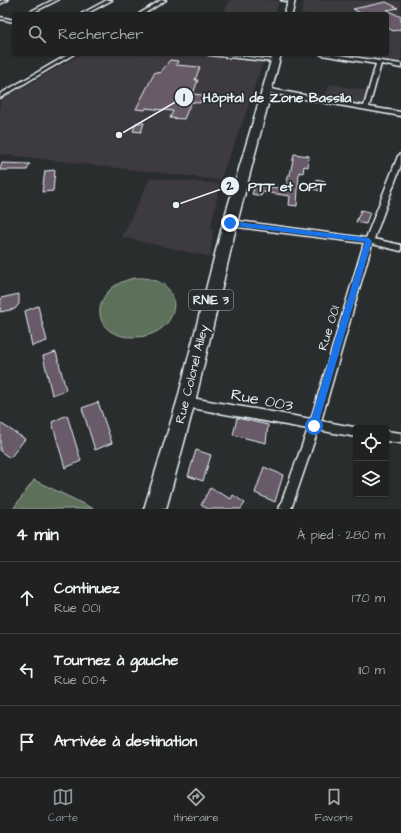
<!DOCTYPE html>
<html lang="fr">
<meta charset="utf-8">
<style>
body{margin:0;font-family:"Architects Daughter",sans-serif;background:#282a2a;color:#f1f3f6}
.controls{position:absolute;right:12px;bottom:12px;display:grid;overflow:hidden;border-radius:4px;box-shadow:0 1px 3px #0004}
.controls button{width:36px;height:36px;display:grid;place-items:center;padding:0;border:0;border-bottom:1px solid #3d3f40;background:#202222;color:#f1f3f6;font:20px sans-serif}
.stop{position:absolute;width:12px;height:12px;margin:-9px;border:3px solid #1a73e8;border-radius:50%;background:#fff}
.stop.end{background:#1a73e8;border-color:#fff;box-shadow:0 1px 4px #0008}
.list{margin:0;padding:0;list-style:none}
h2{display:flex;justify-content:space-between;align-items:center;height:52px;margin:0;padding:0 16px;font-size:17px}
h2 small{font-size:13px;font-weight:400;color:#a2a4a5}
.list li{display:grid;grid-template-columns:26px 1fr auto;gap:12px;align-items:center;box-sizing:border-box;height:72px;padding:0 16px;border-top:1px solid #3d3f40}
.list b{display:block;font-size:15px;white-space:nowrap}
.list p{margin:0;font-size:13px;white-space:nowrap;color:#a2a4a5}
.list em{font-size:13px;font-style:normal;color:#a2a4a5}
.icon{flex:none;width:22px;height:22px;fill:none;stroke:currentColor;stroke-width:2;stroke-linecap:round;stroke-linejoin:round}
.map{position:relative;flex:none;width:401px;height:509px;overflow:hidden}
.search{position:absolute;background:#202222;box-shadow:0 1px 3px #0004;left:12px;right:12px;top:12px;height:44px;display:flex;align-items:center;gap:10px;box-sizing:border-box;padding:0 14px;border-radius:4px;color:#a2a4a5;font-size:15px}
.sheet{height:268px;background:#202222}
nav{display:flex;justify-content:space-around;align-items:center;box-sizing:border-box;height:56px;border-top:1px solid #3d3f40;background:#202222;font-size:11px;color:#a2a4a5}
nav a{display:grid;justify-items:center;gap:2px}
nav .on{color:#8c9099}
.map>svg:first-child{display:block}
</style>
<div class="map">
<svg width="401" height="509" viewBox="0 0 401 509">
<rect width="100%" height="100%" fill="#2a2d2e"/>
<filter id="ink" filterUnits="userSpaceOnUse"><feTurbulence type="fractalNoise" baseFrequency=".025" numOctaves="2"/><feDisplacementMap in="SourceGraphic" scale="8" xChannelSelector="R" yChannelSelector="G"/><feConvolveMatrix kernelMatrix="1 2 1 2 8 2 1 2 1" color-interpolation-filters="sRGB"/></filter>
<g filter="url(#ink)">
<!-- built -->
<g fill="#3d3a3f">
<path d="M230,0H267L279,1L275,14H223Z"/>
<path d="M304,0L401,1V64L331,54H387V14H301Z"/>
<path d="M81,54H206L263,60L245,116L220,180L0,154V101Z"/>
<path d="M330,84L368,91L364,105L324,98Z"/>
<path d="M150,178L220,184L211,226L213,231L210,257L122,237Z"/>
</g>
<!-- green -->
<g fill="#5d705a" stroke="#a2b0a9">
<path d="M135,278C191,275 183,338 133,337C87,337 90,286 135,278Z"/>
<path d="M34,480L94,509H13Z"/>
</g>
<!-- building -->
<g fill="#685a67" stroke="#e8f1f8">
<path d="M386,2L398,8L387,10L401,17V29L393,31L387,27V14H362L353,9Z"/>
<path d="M170,60L178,61L176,65L200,67L195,80H198L193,94L203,95L200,103L191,102L184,119L170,118L173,111L146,108L145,110L136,109L155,72L160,73Z"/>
<path d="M136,123H144L141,132L133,131Z"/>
<path d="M294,154L309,156L308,167L304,166L303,173L299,172L297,206L289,205L290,196L263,192L261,196L252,194L255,185L286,189L288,175H290Z"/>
<path d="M2,163L30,164L27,170H0Z"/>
<path d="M55,170L53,191L42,192L45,171Z"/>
<path d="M317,179L325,181L321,191L313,189Z"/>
<path d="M361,210L370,212L366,224L356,222Z"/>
<path d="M19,294V304L15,309L0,312L1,298Z"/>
<path d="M38,306L47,341L32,346L25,311Z"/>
<path d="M56,352L66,390L52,395L43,356Z"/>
<path d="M98,402L112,443L95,450L82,408Z"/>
<path d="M67,415L81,461L65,468L52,422Z"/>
<path d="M237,418L268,425L266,443L233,435Z"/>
<path d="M0,423L25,439L10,458L0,451Z"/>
<path d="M196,450L211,455L203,481L188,476Z"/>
<path d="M264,467L283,475L275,502L255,493Z"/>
<path d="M210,488L231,499L233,495L245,503L241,509H208L201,505Z"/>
</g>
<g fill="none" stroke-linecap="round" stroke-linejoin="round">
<!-- street casing -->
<g stroke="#e8f1f8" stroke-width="3">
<g id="street">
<path d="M3,0H8L0,4V1Z"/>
<path d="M53,0H58L30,14H25Z"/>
<path d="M107,0H112L86,14H81Z"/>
<path d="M161,0H166L144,14H139Z"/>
<path d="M281,0H292L293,1L291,2Z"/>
<path d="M0,17L14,20V22L0,19Z"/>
<path d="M69,54H74L0,98V94Z"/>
<path d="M207,54H223L274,60L276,61L274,62L209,55Z"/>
<path d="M320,54H332L401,64V68L381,64L369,107L401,112V116L265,92L262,90L265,88L364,106L376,64L322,55Z"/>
<path d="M401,154V165L374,239L401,245V251L372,244L321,421L359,428H356V437L318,430L291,509H279L308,429L186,407L182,405L181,402L182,399L186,397L311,419L364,243L230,226L226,223L230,220L366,238L398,156Z"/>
<path d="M386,431L401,433V443L386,441Z"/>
</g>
</g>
<!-- highway casing -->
<g stroke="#e8f1f8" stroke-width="3">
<g id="highway">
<path d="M289,0H295L292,14H284Z"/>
<path d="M273,54H281L237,223L195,402L166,509H144L177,402L223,223Z"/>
</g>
</g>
<!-- street -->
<use href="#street" fill="#2a2d2e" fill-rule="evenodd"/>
<!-- highway -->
<use href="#highway" fill="#2a2d2e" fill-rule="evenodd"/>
</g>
</g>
<!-- route -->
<path fill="#1a73e8" d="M230,221L369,238L372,241L317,428H310L309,426L365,242L228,225L227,223Z"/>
<g text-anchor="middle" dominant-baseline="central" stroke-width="3.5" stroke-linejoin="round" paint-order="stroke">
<!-- shield labels -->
<rect fill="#2a2d2e" stroke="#afb6bb" stroke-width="1" x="189" y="290" width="44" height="20" rx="3"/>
<g font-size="12" font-weight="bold" fill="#e8f1f8">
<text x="211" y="300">RNIE 3</text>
</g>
<!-- street labels -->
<g font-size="13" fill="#e8f1f8" stroke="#2a2d2e">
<text transform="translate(329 328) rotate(-73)">Rue 001</text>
<text transform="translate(192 374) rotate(-76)">Rue Colonel Alley</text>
</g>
<!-- near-street labels -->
<g font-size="16" fill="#e8f1f8" stroke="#2a2d2e">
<text transform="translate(262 400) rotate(11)">Rue 003</text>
</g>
</g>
<!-- callouts -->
<path fill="none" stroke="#e8f1f8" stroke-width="1.5" d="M119 135L184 97M176 205L230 186"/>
<g fill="#e8f1f8" stroke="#2a2d2e" stroke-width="1.5">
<circle cx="119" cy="135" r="4"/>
<circle cx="176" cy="205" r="4"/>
<circle cx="184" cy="97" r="10"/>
<circle cx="230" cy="186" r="10"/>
</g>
<g font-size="12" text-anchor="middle" font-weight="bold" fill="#111">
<text x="184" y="101">1</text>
<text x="230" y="190">2</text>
</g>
<g font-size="14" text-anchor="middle" font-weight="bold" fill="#e8f1f8" stroke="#2a2d2e" stroke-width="3.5" stroke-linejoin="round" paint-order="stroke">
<text x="277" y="102">Hôpital de Zone Bassila</text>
<text x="287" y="191">PTT et OPT</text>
</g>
</svg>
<div class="controls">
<button><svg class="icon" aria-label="locate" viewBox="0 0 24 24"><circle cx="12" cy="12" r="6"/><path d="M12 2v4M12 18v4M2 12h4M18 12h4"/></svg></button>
<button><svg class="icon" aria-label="layers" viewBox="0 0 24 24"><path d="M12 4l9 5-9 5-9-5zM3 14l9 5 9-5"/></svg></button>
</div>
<div class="stop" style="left:314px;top:426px"></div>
<div class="stop end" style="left:230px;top:223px"></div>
<div class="search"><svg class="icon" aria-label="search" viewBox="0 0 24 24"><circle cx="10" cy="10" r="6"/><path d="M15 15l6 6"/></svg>Rechercher</div>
</div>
<section class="sheet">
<h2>4 min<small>À pied · 280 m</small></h2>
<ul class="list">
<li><svg class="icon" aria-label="ahead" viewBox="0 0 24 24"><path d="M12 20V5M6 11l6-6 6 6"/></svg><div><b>Continuez</b><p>Rue 001</p></div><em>170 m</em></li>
<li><svg class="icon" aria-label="left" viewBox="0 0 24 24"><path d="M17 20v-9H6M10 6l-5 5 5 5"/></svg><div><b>Tournez à gauche</b><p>Rue 004</p></div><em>110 m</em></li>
<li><svg class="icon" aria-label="arrive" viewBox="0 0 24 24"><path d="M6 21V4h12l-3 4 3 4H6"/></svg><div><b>Arrivée à destination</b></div></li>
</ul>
</section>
<nav>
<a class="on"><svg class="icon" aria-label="map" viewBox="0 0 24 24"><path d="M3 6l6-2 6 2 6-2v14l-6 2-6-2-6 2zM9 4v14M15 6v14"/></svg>Carte</a>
<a><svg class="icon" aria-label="directions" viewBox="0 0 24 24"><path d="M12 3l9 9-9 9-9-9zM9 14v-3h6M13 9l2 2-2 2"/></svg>Itinéraire</a>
<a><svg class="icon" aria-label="saved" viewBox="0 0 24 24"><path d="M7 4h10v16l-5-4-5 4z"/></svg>Favoris</a>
</nav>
